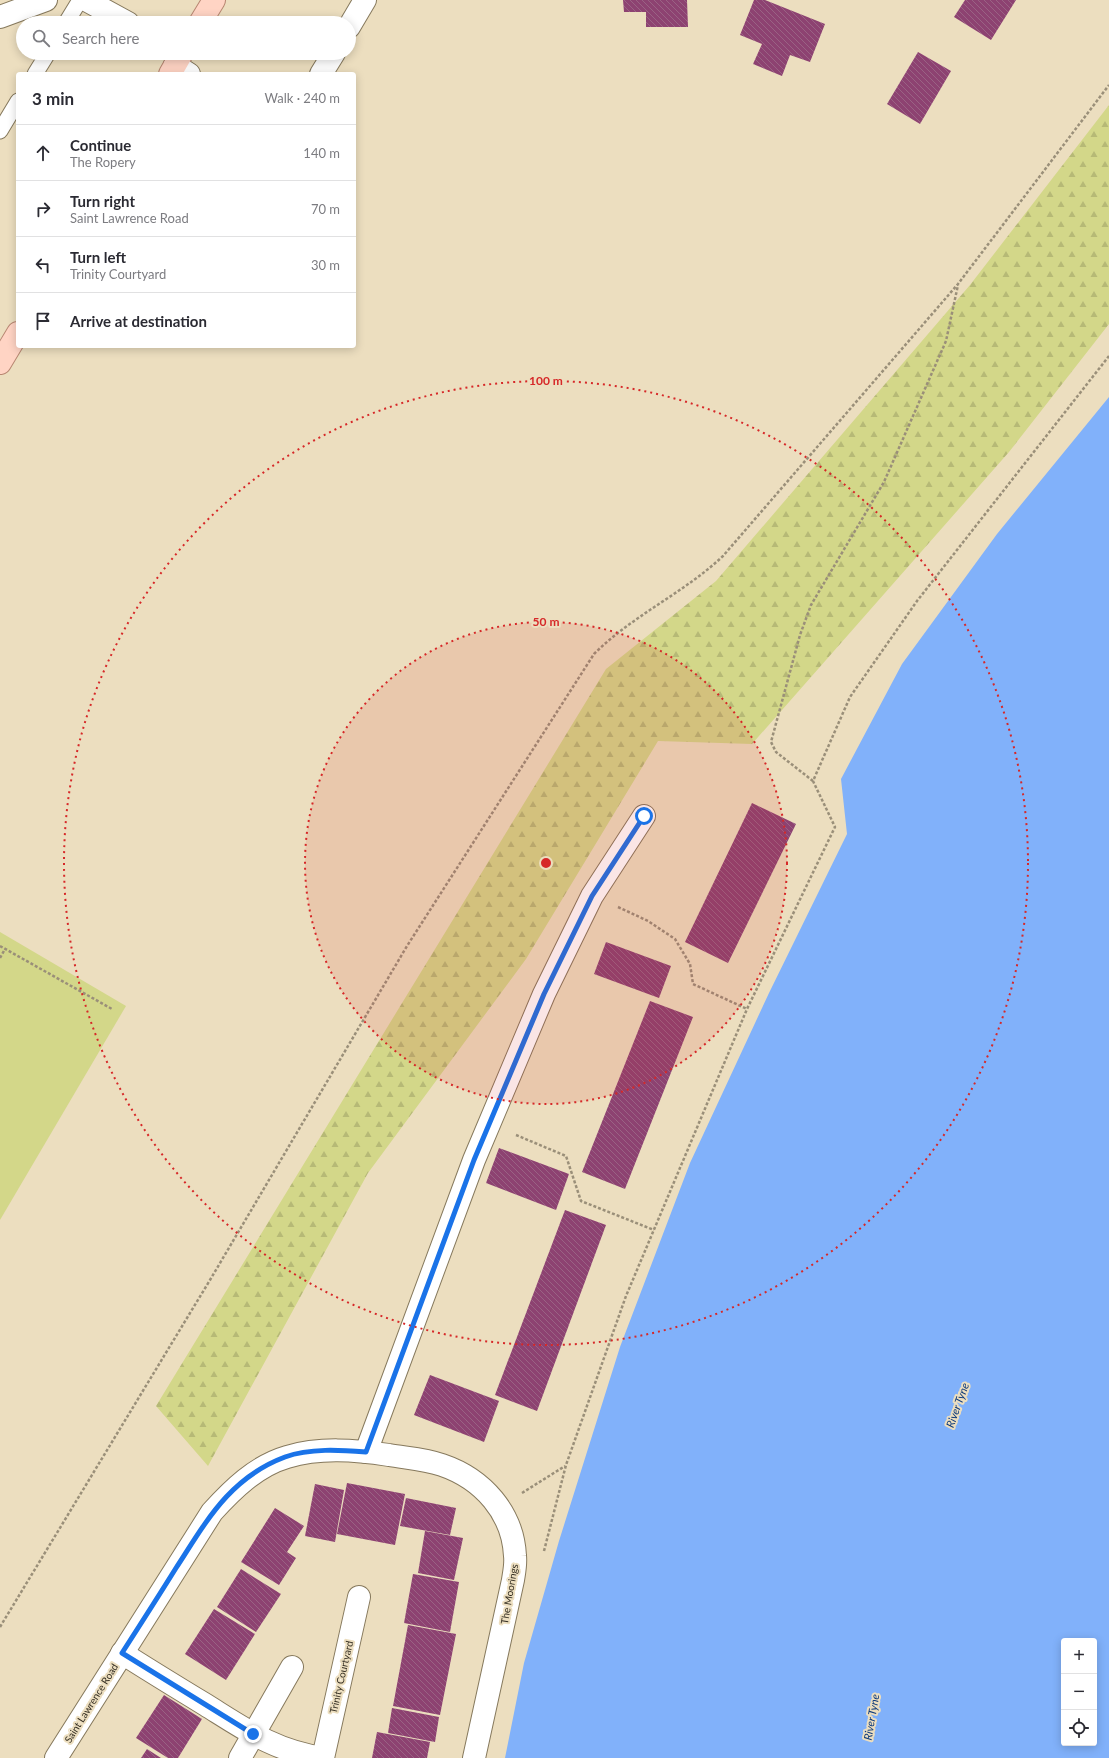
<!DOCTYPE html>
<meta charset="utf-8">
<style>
body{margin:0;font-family:Lato,sans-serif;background:#f2f2f3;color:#2b2b33}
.controls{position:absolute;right:12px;bottom:12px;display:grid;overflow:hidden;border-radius:4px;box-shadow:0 2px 10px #0003}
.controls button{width:36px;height:36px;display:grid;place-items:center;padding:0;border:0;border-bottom:1px solid #e1e1e2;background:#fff;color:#2b2b33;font:20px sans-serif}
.stop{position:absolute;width:12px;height:12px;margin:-9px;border:3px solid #1a73e8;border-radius:50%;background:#fff}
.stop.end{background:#1a73e8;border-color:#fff;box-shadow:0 1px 4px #0008}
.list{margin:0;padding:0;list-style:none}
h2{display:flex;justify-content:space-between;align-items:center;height:52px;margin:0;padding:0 16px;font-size:17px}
h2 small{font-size:13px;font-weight:400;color:#7c7c81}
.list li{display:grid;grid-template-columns:26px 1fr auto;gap:12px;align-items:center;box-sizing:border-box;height:56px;padding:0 16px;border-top:1px solid #e1e1e2}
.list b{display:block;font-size:15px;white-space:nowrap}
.list p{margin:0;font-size:13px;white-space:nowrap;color:#7c7c81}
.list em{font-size:13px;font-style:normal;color:#7c7c81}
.icon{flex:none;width:22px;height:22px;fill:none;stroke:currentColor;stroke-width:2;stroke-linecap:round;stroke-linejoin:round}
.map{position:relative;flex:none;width:1109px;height:1758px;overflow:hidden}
.search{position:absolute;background:#fff;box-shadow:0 2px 10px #0003;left:16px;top:16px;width:340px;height:44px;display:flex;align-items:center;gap:10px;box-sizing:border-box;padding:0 14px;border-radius:22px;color:#7c7c81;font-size:15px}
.panel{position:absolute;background:#fff;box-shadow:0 2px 10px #0003;left:16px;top:72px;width:340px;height:276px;border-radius:4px}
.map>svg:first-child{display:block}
</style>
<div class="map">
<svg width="1109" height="1758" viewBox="0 0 1109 1758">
<defs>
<pattern id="forest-firs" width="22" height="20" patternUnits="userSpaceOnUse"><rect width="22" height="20" fill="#d3d789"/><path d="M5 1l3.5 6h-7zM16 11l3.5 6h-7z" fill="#b6b976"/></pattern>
<pattern id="building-back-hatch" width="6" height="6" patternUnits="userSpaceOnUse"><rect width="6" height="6" fill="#8d4271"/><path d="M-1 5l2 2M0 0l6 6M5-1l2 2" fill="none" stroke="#9a6284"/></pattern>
</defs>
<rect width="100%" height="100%" fill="#ecdebf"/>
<!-- forest -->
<path fill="url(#forest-firs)" d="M1109,105V324L1009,452L752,744L658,741L526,959L368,1173L208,1466L156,1406L606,669L716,581L970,285Z"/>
<!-- garden -->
<path fill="#d3d789" d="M0,932L126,1006L0,1220Z"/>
<!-- water -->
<path fill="#81b1fa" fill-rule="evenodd" d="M1109,397V1758H505L524,1663L559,1541L620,1347L690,1163L769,993L847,834L841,779L902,664L997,534ZM1064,1641H1094V1743H1064Z"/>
<!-- building -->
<g fill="url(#building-back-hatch)">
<path d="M623,0H687L688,27H646V12H624Z"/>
<path d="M754,0H765L825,24L810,62L790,55L782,76L753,64L762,44L740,35Z"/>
<path d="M965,0H1016L991,40L954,17Z"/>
<path d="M918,52L951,71L920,124L887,104Z"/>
<path d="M752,803L796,824L728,963L685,942Z"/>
<path d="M606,942L671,966L659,998L594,974Z"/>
<path d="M650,1001L693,1017L625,1189L582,1172Z"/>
<path d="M499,1148L569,1174L556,1210L486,1183Z"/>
<path d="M565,1210L606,1225L537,1411L495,1395Z"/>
<path d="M430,1375L499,1401L484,1442L414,1415Z"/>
<path d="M347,1483L405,1494L395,1545L337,1534Z"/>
<path d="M315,1484L344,1490L335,1542L305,1536Z"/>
<path d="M406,1498L456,1508L450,1535L400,1526Z"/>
<path d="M275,1508L304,1526L287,1552L296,1558L279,1585L241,1562Z"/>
<path d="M425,1531L463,1538L454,1580L418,1573Z"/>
<path d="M241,1569L281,1594L256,1632L217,1607Z"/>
<path d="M413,1574L459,1582L450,1632L404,1623Z"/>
<path d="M214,1609L255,1634L226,1680L185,1654Z"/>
<path d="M408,1625L456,1634L440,1715L393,1706Z"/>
<path d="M164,1695L202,1719L178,1758H168L136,1738Z"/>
<path d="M392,1708L439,1717L435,1742L388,1733Z"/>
<path d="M377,1732L430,1742L427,1758H372Z"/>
<path d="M147,1749L161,1758H141Z"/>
</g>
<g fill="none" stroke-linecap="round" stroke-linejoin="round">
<!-- lane casing -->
<g stroke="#86795d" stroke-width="17">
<g id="lane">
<path d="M66,23L80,0"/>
<path d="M35,74L48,53"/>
<path d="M0,131L18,101"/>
</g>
</g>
<!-- street casing -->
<g stroke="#86795d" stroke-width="24">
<g id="street">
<path d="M86,0L128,23"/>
<path d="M0,17L46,0"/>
<path d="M349,27L365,0"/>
<path d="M175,65L189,74"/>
<path d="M321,74L334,53"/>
<path d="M366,1452L474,1160L544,994L592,896L644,816"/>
<path d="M122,1653C150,1671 178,1688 206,1705C246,1730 275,1751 323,1758"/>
<path d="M56,1758L212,1512C232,1490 256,1466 287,1457C320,1447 355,1450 389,1455C406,1458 425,1459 442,1465C483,1479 513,1513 515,1556C516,1564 514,1573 513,1580L474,1758"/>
<path d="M240,1758L292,1667"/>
<path d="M323,1758L359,1597"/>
</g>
</g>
<!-- primary casing -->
<g stroke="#b88772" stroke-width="24">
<g id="primary">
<path d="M200,23L214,0"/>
<path d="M170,74L182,53"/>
<path d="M0,363L18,333"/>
</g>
</g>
<!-- path -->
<g stroke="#9a8f79" stroke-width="2.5" stroke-dasharray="3 2" stroke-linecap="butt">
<path d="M813,781L776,752L771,742L800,635L811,605L884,482L946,341L958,285"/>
<path d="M618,907L648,921L675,939L690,964L693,984L747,1009"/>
<path d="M0,946L112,1009"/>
<path d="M0,958L5,949"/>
<path d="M516,1135L566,1156L581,1201L654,1230"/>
<path d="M522,1493L565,1466"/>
<path d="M544,1551L566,1465L626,1296L747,1009L835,827L813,781L850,697L917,601L1109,356"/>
<path d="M0,1627L210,1280L407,946L594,654C633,615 684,593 723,556L958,284L1109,85"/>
</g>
<!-- lane -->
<use href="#lane" stroke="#fff" stroke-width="15"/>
<!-- street -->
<use href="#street" stroke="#fff" stroke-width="22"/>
<!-- primary -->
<use href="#primary" stroke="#ffd4c4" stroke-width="22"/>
</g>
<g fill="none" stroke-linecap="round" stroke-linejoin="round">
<!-- route -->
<path stroke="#1a73e8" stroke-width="5" d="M253,1734L122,1653C140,1625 158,1597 176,1568C206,1522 229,1478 285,1457C310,1448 340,1450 366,1452L474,1160L544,994L592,896L644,816"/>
</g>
<!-- distance rings -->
<circle cx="546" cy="863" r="241" fill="#d62828" fill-opacity=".12"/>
<g fill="none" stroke="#d62828" stroke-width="2" stroke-dasharray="2 4">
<circle cx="546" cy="863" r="241"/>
<circle cx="546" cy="863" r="482"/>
</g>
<g text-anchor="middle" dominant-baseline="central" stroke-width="4" stroke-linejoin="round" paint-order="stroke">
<!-- street labels -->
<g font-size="10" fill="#342e22" stroke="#ecdebf">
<text transform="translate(509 1594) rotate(-80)">The Moorings</text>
<text transform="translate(341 1677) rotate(-77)">Trinity Courtyard</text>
<text transform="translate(91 1703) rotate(-58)">Saint Lawrence Road</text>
</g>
<!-- water labels -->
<g font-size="11" font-style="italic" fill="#0d3979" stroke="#ecdebf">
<text transform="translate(957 1405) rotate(-70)">River Tyne</text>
<text transform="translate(871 1717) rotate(-80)">River Tyne</text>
</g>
</g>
<circle cx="546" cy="863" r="6" fill="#d62828" stroke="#ecdebf" stroke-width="2"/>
<g font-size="12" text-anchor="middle" font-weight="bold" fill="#d62828" stroke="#ecdebf" stroke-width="4" stroke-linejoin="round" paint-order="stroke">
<text x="546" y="385">100 m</text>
<text x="546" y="626">50 m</text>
</g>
</svg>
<div class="controls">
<button>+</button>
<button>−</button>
<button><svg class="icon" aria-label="locate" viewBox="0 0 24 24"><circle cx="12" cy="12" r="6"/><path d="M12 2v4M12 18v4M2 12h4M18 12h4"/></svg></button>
</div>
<div class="stop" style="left:644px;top:816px"></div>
<div class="stop end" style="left:253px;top:1734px"></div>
<div class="search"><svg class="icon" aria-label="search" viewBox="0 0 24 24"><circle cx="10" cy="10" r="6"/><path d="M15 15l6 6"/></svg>Search here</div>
<section class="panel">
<h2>3 min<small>Walk · 240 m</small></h2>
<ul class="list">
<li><svg class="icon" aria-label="ahead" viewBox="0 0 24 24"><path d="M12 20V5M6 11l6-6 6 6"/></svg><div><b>Continue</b><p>The Ropery</p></div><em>140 m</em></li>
<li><svg class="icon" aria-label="right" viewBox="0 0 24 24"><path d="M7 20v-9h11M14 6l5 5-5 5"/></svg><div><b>Turn right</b><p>Saint Lawrence Road</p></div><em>70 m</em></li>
<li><svg class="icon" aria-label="left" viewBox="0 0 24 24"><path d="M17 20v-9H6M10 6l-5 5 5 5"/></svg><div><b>Turn left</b><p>Trinity Courtyard</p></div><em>30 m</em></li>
<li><svg class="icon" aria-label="arrive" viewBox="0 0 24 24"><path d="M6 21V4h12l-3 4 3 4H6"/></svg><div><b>Arrive at destination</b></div></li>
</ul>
</section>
</div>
